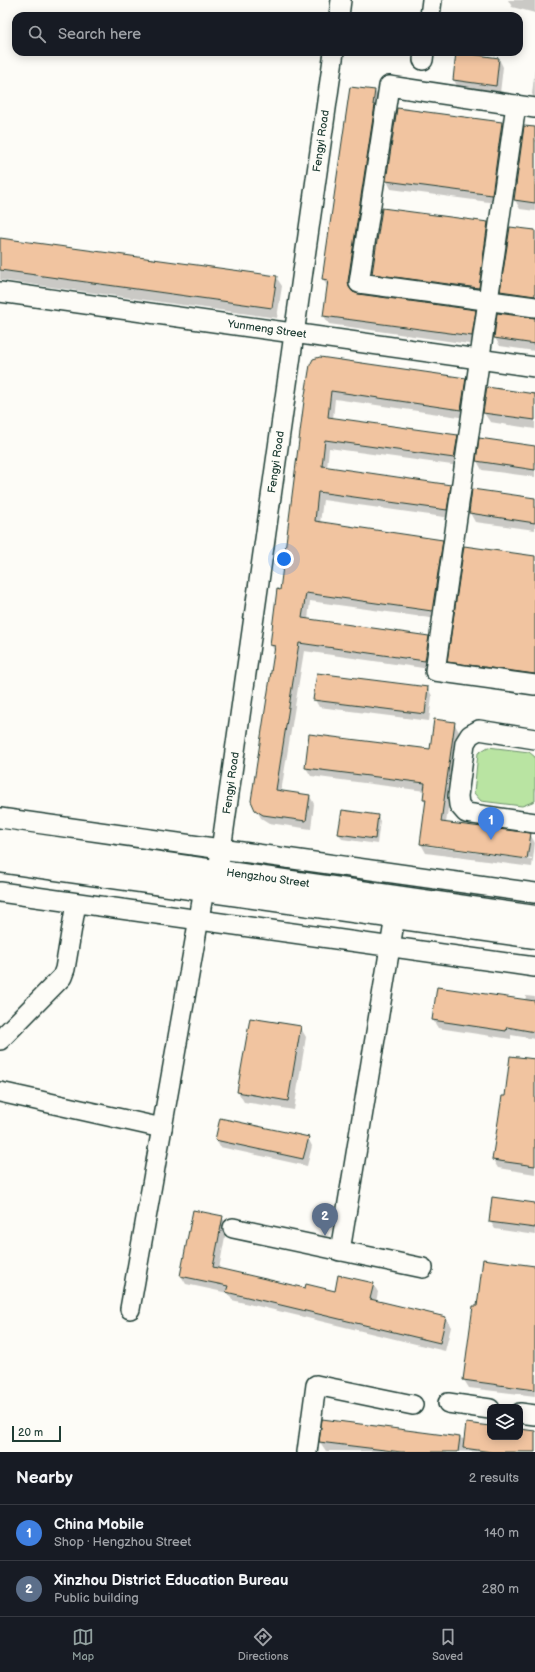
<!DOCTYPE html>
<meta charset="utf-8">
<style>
body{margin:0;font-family:"Balsamiq Sans",sans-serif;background:#20242c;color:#f1f3f6}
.controls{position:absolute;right:12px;bottom:12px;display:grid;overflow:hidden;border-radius:8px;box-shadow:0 2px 10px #0003}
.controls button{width:36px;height:36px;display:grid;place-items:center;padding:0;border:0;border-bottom:1px solid #363941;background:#171b24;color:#f1f3f6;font:20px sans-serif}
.scale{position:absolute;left:12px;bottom:10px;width:49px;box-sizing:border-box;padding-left:4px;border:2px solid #1f3d34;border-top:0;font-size:11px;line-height:14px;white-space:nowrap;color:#1f3d34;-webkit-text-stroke:3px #fdfcf7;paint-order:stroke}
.you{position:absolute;left:284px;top:559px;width:14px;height:14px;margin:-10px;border:3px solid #fff;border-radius:50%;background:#1a73e8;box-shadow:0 0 0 6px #1a73e833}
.badge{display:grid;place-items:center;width:26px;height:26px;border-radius:50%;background:#92a19f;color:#fff;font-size:13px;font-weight:700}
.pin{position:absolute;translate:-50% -33px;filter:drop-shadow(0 1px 2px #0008)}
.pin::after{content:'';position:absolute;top:21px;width:14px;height:12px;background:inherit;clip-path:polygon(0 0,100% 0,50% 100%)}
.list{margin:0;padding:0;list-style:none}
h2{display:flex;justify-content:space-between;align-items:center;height:52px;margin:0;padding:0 16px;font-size:17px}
h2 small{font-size:13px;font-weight:400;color:#9ea1a6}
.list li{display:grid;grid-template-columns:26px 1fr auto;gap:12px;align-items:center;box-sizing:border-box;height:56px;padding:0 16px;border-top:1px solid #363941}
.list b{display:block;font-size:15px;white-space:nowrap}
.list p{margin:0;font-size:13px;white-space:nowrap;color:#9ea1a6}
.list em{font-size:13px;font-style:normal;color:#9ea1a6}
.icon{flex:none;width:22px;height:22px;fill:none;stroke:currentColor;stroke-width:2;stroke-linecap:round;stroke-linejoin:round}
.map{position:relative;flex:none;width:535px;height:1452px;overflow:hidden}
.search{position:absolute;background:#171b24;box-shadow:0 2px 10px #0003;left:12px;right:12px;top:12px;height:44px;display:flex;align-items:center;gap:10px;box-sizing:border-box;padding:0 14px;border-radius:12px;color:#9ea1a6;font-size:15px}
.sheet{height:164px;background:#171b24}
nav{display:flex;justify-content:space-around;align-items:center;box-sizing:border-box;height:56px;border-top:1px solid #363941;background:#171b24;font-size:11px;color:#9ea1a6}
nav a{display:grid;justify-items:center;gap:2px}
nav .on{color:#92a19f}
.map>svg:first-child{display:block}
</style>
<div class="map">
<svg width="535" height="1452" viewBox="0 0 535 1452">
<rect width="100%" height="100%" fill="#fdfcf7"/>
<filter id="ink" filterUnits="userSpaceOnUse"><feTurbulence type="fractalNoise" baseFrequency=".025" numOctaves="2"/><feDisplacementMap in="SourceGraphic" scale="8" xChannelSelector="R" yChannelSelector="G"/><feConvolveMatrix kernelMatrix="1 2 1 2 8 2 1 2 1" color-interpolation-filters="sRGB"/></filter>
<g filter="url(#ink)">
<!-- green -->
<path fill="#b9e4a2" stroke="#6c906b" d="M488,747L529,752L535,757V801L522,806L481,801L474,793L478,753Z"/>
<!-- shadow -->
<g fill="#0003" fill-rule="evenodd">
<path d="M508,0H535V13L512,7Z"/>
<path d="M457,54L499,59L503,67L500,93L458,88L454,80Z"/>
<path d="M535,68V100L532,94Z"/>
<path d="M375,91L380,100L379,115L353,293L475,311L480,320L476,345L329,324L324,316L328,288L323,279Z"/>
<path d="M502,123L506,131L496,203L391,189L387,181Z"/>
<path d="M535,128V211L520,209L515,200Z"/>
<path d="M488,223L492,231L483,295L377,281L373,273Z"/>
<path d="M535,231V303L506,299L502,291Z"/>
<path d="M0,239L276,277L282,286L277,318L0,280Z"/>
<path d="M535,319V351L500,346L495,338Z"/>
<path d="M311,365L465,378L470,387L466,418L335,399L333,419L457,436L462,445L459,466L329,448L327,468L450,486L455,494L451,518L323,500L320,523L442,541L447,549L437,619L310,601L308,620L428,637L433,646L430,669L304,651L281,792L310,796L314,804L311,829L269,823L261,818L256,809L275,652L271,645L281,591Z"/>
<path d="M535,395V429L490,422L484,413Z"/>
<path d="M535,447V477L482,470L477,461Z"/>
<path d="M473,490L535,499V530L475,522L470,513Z"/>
<path d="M535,557V681L453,670L448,661Z"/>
<path d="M428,688L432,696L429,721L319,707L315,700Z"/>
<path d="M454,723L459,732L446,823L530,834L535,843L532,867L426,853L421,844L426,803L424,799L425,791L311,776L306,768L431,750ZM425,844L532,858V860L425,846Z"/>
<path d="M377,816L380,821L377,844L342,839L339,834Z"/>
<path d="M526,996L535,997V1039L511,1035V1039L438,1028L433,1020L525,1001Z"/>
<path d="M300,1027L306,1037L294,1110L244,1102L238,1092Z"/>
<path d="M535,1060V1174L498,1168L493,1160L505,1097Z"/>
<path d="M308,1138L312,1146L307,1166L220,1147L216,1140Z"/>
<path d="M535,1204V1235L495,1229L490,1221Z"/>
<path d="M222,1217L227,1226L219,1269L305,1290L335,1292L373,1284L378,1292L376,1302L446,1318L451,1327L445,1351L232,1300L228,1293L186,1284L181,1276Z"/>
<path d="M535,1267V1396L469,1388L464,1380L478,1308Z"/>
<path d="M323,1420L465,1439L490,1427V1437H520V1430L535,1432V1452L326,1451L320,1442Z"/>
</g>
<!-- building -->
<g fill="#f1c4a0" stroke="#1f3d34">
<path d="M456,52L499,58L496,86L453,80Z"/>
<path d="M350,87L375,90L373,105H375L348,281L349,287L353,292L358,294L476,310L472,336L323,316L328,280L322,279Z"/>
<path d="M397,108L502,122L492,195L386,181Z"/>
<path d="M524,126L535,127V203L514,200Z"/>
<path d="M382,208L488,222L479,288L372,274Z"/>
<path d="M510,227L535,230V296L500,291Z"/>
<path d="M0,238L277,276L272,308L0,270Z"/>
<path d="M497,313L535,318V344L494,338Z"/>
<path d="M320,357L466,378L461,410L331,391L328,417L458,435L454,458L325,440L322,466L451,485L447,510L318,492L315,521L443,540L432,611L306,593L302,618L429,636L425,661L299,643L276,790L310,795L306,821L263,815L255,810L251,801L275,646L270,645L277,589L280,590L304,401L310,365L313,359Z"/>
<path d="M487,387L535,394V420L483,413Z"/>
<path d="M479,438L535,446V470L476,461Z"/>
<path d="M472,489L535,498V523L469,513Z"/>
<path d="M464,546L535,556V674L447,662Z"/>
<path d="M317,673L428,687L425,714L313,700Z"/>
<path d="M434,719L455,722L441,822L531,833L527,859L420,844L426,799H423L425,783L305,768L309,734L430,749Z"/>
<path d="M342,810L378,815L375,839L338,834Z"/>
<path d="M437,987L535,1001V1032L507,1027L506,1031L432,1020Z"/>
<path d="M250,1018L301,1026L288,1101L237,1092Z"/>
<path d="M510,1056L535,1059V1166L492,1160L502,1096H505Z"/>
<path d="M220,1118L309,1137L303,1159L215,1140Z"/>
<path d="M492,1197L535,1203V1228L489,1222Z"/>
<path d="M193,1210L223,1216L213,1267L305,1288L306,1284L335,1291L338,1275L374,1283L370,1299L446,1317L440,1343L226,1292L228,1286L180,1276Z"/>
<path d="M483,1259L535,1266V1390L463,1380L473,1306H477Z"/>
<path d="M322,1419L460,1437L458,1452H401L319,1442Z"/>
<path d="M466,1423L490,1426V1437H520V1429L535,1431V1452H492L463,1448Z"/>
</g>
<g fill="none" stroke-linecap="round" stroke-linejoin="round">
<!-- minor casing -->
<g stroke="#1f3d34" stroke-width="22">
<g id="minor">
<path d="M339,16L341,0"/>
<path d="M430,16L432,0"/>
<path d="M423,60L424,52"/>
<path d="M516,105L435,671L535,685"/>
<path d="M535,108L389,86L359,283L535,307"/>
<path d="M0,292L535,367"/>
<path d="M535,739L479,730L470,735L465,743L458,796L459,805L466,813L535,823"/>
<path d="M0,818L535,893"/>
<path d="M218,871L334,52"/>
<path d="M0,892L535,967"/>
<path d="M0,1040L62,977L65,969L76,903"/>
<path d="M0,1092L162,1128"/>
<path d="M233,1228L423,1268"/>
<path d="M340,1251L395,917"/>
<path d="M130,1309L204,890"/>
<path d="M448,1403L490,1409"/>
<path d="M520,1413L535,1415"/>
<path d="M307,1452L316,1385L413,1405"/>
</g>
</g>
<!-- major casing -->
<g stroke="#1f3d34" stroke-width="25">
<g id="major">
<path d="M0,840L535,917"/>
<path d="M0,861L535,937"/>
</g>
</g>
<!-- minor -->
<use href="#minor" stroke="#fdfcf7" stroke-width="19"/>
<!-- major -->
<use href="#major" stroke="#fdfcf7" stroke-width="22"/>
</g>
</g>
<g text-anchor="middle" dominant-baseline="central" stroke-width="4" stroke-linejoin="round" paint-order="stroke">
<!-- street labels -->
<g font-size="11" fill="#1f3d34" stroke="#fdfcf7">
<text transform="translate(321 141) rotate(-82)">Fengyi Road</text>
<text transform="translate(267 329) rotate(8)">Yunmeng Street</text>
<text transform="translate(276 462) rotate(-82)">Fengyi Road</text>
<text transform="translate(231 783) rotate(-82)">Fengyi Road</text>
<text transform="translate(268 878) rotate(8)">Hengzhou Street</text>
</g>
</g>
</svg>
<div class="controls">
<button><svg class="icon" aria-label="layers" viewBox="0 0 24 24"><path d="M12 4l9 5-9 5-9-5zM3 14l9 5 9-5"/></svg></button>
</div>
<div class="scale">20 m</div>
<div class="you"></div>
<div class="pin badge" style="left:491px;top:840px;background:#3f7fe0">1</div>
<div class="pin badge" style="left:325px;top:1236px;background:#5c6f8a">2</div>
<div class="search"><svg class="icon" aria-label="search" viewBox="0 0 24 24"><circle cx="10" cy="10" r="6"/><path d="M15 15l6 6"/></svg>Search here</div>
</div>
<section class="sheet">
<h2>Nearby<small>2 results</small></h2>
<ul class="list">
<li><span class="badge" style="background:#3f7fe0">1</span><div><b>China Mobile</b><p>Shop · Hengzhou Street</p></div><em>140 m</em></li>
<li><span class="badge" style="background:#5c6f8a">2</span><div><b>Xinzhou District Education Bureau</b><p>Public building</p></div><em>280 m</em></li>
</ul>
</section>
<nav>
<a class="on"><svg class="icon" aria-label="map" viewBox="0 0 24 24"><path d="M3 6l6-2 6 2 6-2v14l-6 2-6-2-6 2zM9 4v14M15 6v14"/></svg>Map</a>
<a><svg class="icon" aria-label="directions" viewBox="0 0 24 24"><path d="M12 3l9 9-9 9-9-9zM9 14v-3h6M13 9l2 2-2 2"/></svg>Directions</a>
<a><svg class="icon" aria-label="saved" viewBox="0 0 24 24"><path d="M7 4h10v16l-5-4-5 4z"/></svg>Saved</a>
</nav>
